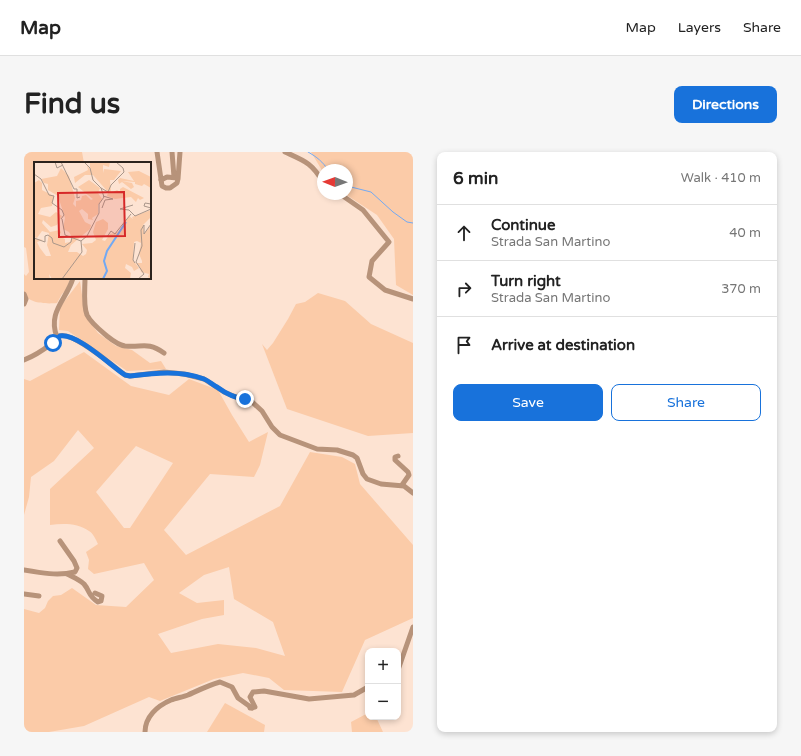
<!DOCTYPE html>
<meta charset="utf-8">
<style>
body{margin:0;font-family:"Varela Round",sans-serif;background:#f6f6f6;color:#222}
.controls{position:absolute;right:12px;bottom:12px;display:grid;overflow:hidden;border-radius:8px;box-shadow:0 2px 6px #0003}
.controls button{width:36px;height:36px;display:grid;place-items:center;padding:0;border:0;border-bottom:1px solid #e0e0e0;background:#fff;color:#222;font:20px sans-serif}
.compass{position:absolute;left:293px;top:12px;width:36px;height:36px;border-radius:50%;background:#fff;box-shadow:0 2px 6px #0003;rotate:271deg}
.stop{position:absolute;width:12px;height:12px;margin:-9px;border:3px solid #1872db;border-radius:50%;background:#fff}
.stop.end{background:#1872db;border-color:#fff;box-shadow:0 1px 4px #0008}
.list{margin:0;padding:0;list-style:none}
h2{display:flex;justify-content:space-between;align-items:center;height:52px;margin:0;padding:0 16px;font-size:17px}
h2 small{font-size:13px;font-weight:400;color:#767676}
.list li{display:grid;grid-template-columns:26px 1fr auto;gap:12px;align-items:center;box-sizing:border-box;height:56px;padding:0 16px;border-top:1px solid #e0e0e0}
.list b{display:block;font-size:15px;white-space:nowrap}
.list p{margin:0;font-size:13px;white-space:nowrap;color:#767676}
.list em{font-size:13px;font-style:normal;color:#767676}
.actions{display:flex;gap:8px;padding:12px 16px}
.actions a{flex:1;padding:9px 0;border:1px solid #1872db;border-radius:8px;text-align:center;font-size:14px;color:#1872db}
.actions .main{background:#1872db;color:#fff}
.icon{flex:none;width:22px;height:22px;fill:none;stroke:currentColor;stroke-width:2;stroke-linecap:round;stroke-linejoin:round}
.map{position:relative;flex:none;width:389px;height:580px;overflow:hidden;border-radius:8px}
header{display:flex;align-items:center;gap:24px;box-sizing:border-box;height:56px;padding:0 20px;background:#fff;border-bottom:1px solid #e0e0e0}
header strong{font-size:19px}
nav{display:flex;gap:22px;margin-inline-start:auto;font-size:14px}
.intro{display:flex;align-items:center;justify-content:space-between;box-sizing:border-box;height:96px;padding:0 24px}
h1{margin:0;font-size:28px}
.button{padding:10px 18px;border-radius:8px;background:#1872db;color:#fff;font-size:14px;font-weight:700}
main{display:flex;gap:24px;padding:0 24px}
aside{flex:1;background:#fff;border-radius:8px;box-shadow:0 2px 6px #0003}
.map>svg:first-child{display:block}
</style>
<header>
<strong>Map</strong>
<nav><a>Map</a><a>Layers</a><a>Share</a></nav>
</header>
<div class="intro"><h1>Find us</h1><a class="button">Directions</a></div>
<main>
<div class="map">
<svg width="389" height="580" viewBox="0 0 389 580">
<rect width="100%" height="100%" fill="#fde3d2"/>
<!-- green -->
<g fill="#fbcba8" fill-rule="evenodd">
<path d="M0,0H58L60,11H11V126H46L43,137L38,142L33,151C23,152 2,152 0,139C0,133 0,128 0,122L2,124L5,120L2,96L0,95Z"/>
<path d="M287,0H389V143L372,133L370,87L353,63L321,42H323V18H299V20Z"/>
<path d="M56,129L61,163L74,181L92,194L108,198L126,211L137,209L142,217L103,219L44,179L35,178L36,155Z"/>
<path d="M294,141L321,149L347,172L389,191V281L344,284L263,257L238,192L243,198L249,191L264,167L272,152L281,150Z"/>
<path d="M60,200L107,234L145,243L165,227L194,238L208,263L225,290L244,280L236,313L230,325L186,322L140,378L162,403L256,354L286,300L318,305L331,312L336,332L389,393V466L341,488L318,540L260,538L245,526L219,521L190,527L136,549L125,545L60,574L25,580H0V457L15,461L21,456L24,449L29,444L37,443L48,436L72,453L102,455L130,428L120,411L70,422L64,417L65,408L62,400L74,392C72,388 69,381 65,379C54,371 39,371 26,373V337L70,296L54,278L30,309L7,325L5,345L0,363V227L6,229ZM112,294L149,311L106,376H100L72,340ZM205,415L210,447L249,470L261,504L232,496L194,492L147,501L134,482L178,467L200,463V448L173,451L155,441L180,423Z"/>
<path d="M201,551L241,573L240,580H183Z"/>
<path d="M344,561V565H352L359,580H328L327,570Z"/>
</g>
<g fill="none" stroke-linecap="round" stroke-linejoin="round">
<!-- stream -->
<g stroke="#72a9f3" stroke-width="1">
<path d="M284,0C293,5 299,10 304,18"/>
<path d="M323,34L347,40L369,60L383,70L389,71"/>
</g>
<!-- minor -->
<g stroke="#b7937a" stroke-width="5">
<path d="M133,0L138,34L142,36H146L153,31L154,27L156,0"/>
<path d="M148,0L150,25"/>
<path d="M261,0C281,9 288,11 299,30"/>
<path d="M137,28L143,25L153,26"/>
<path d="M316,42L339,58L365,90L348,109L345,125L361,138L389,147"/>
<path d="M61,126C61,137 59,153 63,163C67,171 76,178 83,184C88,188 94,193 101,194C118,196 123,189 140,201"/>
<path d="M0,142L2,147L0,152"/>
<path d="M33,185C23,160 43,147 49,126"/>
<path d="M0,208C10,204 18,199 27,192C30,190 32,185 35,184C48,178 90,215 101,223L106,224L140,220L160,222L180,227L200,240L214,246L226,248L238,259L248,275L256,283L293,297L313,298L329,303L333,306L339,322L343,327L357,332L380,334L389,341"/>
<path d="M374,304L371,305V308L384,320L385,323L378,333"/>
<path d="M0,418C17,421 34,424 51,420L53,416L50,409L36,389"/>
<path d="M43,422C49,425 55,427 60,432C66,439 64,444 74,450L77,449L78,444L71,441"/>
<path d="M0,442L15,444"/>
<path d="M374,518L389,475"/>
<path d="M226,556L231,555L226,545L229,540L240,539L285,547L330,543L344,535"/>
<path d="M121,580C121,565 133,554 147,548C152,546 159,545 164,543C175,538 185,533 196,530L208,535L214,546L228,556"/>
</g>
</g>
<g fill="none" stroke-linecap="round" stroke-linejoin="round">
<!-- route -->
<path stroke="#1872db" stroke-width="5" d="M29,191L36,184C53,181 86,213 101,223L106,224C131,221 156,218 180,227C185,229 189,233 193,235C201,241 211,246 221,247"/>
</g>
<!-- overview -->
<g transform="translate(10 10)">
<rect width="117" height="117" fill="#fde3d2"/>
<path d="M56,0H76L75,5L69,3V11L70,7L87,9L80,18H76L77,31L83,28L86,30V27L89,25L110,36L106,38L104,36L102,40L97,35L81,37L73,34L74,30L59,13H51L41,21L40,15L54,8L53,3L56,8ZM27,6L35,14L41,36L39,42L42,45V39L47,38L48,34L52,33L57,38L59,37L44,25L55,18L66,26L64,31L68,37L64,43V52L58,56L59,58L54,57V52L48,47L45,49L51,60L57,63L56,67L37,83L34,90H43L49,94L52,92L53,88L48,82L58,81L62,78L59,70L62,60L69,57L74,61V67L68,78L71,79L76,72L84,70L95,54L99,57L98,55L117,48V55L109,63L110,72L117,63V117L114,115L115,112L107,110L106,105L102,101H108V99L105,92L107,81L103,79L100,80L99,98L105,106L100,109L98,105L92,102L91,106L97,111L96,117H18L15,112L16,117H0V76L9,78L3,80L6,86L12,94H17L13,83L15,71L8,69L3,76L0,75V21L5,18L8,21V28L20,34L18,44L7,46L4,52L16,55L22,50L28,54L23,63L17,65L9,58L8,61L16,70L26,68L27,71L23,73L31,77V81L36,80L38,75L35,70L29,67L31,56L24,34L14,28V22L10,21L7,17L23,14ZM105,9L117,15V26L110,22L108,24L101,22V20L88,19L98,21L100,25L97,27L88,20L85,22L84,18L86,16L100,19L94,10Z" fill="#fbcba8"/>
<path fill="none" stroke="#72a9f3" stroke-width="2" d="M69,117L73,109L70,99L73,89L92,60"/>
<path fill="none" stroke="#a9968a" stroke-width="1" d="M21,0L23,6L29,3M27,0L40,27H43V36L46,35M50,0L56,6L59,18L67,26M0,12L7,17L15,33L20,34L18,41L28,48L30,53L27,57M117,42L111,41L110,44L117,46M99,43L86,47L95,48L101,54L117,47M68,46L71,38L79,37L69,34M28,57L31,73L47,79M73,75L77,69L81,72L84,68L97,52M0,76L11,80V74L14,73L18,76L19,81L30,85L37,80L38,75M47,79L53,74L65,51V42L70,35L67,26L74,30L77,23L90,10L89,6L82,0M101,81L99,98L101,101M28,117L48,90L47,79M104,117L110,112L102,100L108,84L107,68L110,63V72L117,62"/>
<path fill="#d62828" fill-opacity="0.15" stroke="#d62828" stroke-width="2" d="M90,30L91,74L25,75L24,31Z"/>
<rect width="117" height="117" fill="none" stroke="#2c231d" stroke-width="2"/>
</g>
</svg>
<div class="controls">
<button>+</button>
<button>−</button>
</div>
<svg class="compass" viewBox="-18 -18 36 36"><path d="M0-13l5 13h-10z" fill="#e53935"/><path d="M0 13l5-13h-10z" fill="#767676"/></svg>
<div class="stop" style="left:29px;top:191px"></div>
<div class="stop end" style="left:221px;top:247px"></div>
</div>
<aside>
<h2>6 min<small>Walk · 410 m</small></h2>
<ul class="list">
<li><svg class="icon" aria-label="ahead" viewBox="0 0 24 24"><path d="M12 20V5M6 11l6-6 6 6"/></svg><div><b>Continue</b><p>Strada San Martino</p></div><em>40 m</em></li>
<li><svg class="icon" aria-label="right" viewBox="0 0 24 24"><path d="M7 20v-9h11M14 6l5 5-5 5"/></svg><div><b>Turn right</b><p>Strada San Martino</p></div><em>370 m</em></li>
<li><svg class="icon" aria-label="arrive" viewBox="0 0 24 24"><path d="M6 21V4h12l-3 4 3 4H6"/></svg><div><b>Arrive at destination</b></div></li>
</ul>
<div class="actions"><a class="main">Save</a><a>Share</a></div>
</aside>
</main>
